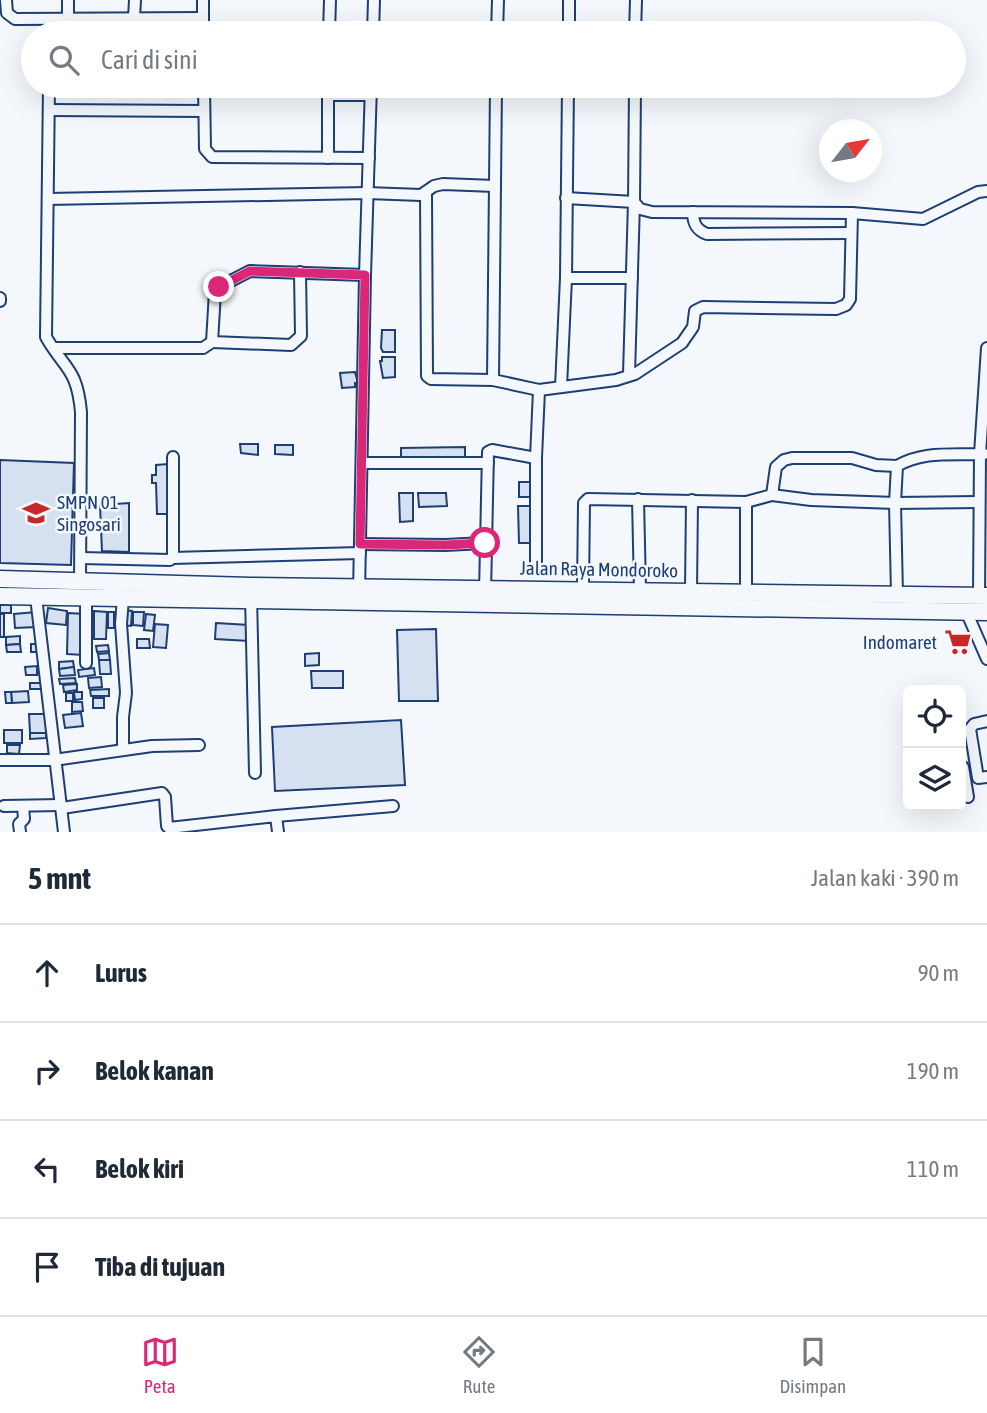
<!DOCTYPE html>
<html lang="id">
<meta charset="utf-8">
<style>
body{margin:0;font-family:"Asap Condensed",sans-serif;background:#f6f6f7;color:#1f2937}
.controls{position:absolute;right:21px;bottom:21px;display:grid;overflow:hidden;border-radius:10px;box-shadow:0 7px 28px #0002}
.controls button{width:63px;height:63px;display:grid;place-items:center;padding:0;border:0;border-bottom:2px solid #e0e1e3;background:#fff;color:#1f2937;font:35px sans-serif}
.compass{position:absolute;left:819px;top:119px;width:63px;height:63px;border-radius:50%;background:#fff;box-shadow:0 7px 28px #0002;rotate:59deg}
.stop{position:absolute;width:21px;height:21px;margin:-16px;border:5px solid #db2777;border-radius:50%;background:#fff}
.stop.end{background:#db2777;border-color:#fff;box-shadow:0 2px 7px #0008}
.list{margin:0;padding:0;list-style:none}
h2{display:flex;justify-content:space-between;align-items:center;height:91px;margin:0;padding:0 28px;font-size:30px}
h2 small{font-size:23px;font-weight:400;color:#747a83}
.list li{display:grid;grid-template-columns:46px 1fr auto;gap:21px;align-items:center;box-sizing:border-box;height:98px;padding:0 28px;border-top:2px solid #e0e1e3}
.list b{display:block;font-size:26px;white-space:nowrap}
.list em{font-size:23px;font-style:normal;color:#747a83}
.icon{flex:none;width:38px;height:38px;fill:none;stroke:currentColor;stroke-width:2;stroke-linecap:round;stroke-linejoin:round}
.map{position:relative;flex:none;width:987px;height:832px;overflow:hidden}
.search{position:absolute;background:#fff;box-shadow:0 7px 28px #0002;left:21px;right:21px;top:21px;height:77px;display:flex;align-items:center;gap:18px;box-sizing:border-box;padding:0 24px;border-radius:38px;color:#747a83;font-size:26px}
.sheet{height:483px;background:#fff}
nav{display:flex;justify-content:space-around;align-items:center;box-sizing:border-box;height:98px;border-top:2px solid #e0e1e3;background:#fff;font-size:19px;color:#747a83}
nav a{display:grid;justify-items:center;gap:4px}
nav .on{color:#db2777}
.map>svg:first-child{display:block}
</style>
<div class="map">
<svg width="987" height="832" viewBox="0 0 987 832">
<rect width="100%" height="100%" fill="#f4f7fb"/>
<!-- building -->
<g fill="#d5e0f0" stroke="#1d3f73" stroke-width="2">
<path d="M382,330H395V352H383L381,348Z"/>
<path d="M382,357H395V377L383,378L380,361H382Z"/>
<path d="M355,372L358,383H355V387L342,388L340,373Z"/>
<path d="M240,444H258V455L241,453Z"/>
<path d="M275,445H293V455L275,454Z"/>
<path d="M465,447V459L401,461V448Z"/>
<path d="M0,460L74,463L71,565L0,563Z"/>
<path d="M168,464L169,514H157L156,483H152V475H156V465Z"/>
<rect x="519" y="482" width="12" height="15"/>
<path d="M399,493H413V521L400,522Z"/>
<path d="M418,493H446L447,506L419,507Z"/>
<path d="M129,503V552L102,551L100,505Z"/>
<path d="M518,506H531L532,543H519Z"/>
<rect x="0" y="605" width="11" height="8"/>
<path d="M48,608L67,611L66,625L46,623Z"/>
<path d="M123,610L132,611L131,626L122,625Z"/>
<path d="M94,611L107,612L106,639H94Z"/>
<path d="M36,612L37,627L15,628L14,614Z"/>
<rect x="108" y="612" width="6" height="16"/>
<path d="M133,612H144L143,626L133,625Z"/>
<path d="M68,613L85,614L84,655L67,654Z"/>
<rect x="0" y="614" width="4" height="23"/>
<path d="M146,614L155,615L153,631L144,630Z"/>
<path d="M216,623L249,625V641L215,639Z"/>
<path d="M155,624L168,625L166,648L153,647Z"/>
<path d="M436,629L438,701H399L397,630Z"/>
<path d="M20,636V644L6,645V637Z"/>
<path d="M137,639H149L150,648H137Z"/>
<path d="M20,644L21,652H7L6,645Z"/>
<path d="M31,644H41L40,652H31Z"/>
<path d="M108,645L109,651L97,652L96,646Z"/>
<path d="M109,653L110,660H99L98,654Z"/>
<path d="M319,653V665L305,666V654Z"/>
<path d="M99,660H110L111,674H100Z"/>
<path d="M73,661L74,667L59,669V662Z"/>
<path d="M37,666V675H26L25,667Z"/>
<path d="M74,667L75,675L60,676L59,669Z"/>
<path d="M94,668L95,675L79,677L78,670Z"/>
<path d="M311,671H343V688H312Z"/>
<path d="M101,677L102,687L89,688L88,678Z"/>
<path d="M75,678L76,683L60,684L59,679Z"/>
<rect x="30" y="683" width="11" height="6"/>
<path d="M77,684V690L64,692L63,685Z"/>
<path d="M109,689V696H91L90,690Z"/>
<path d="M28,691L29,702L12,703L11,692Z"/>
<path d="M5,692H11L12,703H6Z"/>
<path d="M74,692H82V699L75,700Z"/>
<rect x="66" y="693" width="7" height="8"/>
<rect x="93" y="698" width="11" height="10"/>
<path d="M72,702H82L83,711L72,712Z"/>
<path d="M81,713L83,726L65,728L63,715Z"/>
<path d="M29,714H46V733H30Z"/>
<path d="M401,720L405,785L275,791L272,727Z"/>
<rect x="4" y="730" width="18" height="13"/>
<path d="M30,733H46V738L30,739Z"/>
<path d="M7,745H20L19,754L7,753Z"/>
</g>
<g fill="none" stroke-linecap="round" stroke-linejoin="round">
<!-- minor casing -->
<g stroke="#1d3f73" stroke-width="14">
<g id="minor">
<path d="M6,0L7,13L15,19L203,18"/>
<path d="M203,0V33"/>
<path d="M134,18L135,0"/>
<path d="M68,19V0"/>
<path d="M50,33V19"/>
<path d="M329,33L330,0"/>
<path d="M373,33L374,0"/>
<path d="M497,33L498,0"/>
<path d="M569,33V0"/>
<path d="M635,33L636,0"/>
<path d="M49,86L46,337C65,370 77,368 81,412L80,583"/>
<path d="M204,86L205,149L212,157L369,158"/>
<path d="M496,86L493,380L539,390L616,380L635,374L682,343L693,327L695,311L703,307L836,309L846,305L850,299L852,213L652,212L640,209L634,202L635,86"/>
<path d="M328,95H371"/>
<path d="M49,110L204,111"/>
<path d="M328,158V86"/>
<path d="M426,192L427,376L431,379L493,380"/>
<path d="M566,198L634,202L629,375"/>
<path d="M48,199L367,193L421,195L434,186L443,184L495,186"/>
<path d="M693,212C693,223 696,230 707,234L851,233"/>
<path d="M852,213L923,219L978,192L987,191"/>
<path d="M566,278H632"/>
<path d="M0,298V301"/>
<path d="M212,342L291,345L301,336L300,272"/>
<path d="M54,348H203L212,342L215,292L219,287L250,271L365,275"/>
<path d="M561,387L566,278L568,86"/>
<path d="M362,463H488"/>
<path d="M772,495L811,500L895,503L979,502"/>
<path d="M638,499L640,590"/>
<path d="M746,502L772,495L776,467L784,460L792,458H852L876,465L897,466"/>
<path d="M360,544L445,545L485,543"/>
<path d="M81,558L170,560L173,556V457"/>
<path d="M172,558L360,553"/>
<path d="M536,564V458L539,390"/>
<path d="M583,589L584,503L588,499L746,502V598"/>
<path d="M691,591L692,500"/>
<path d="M485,593L488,452L492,450L536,458"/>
<path d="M359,594L365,275L371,86"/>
<path d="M897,594L895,503L897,466C923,451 950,455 980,454L987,348"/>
<path d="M251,596L255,773"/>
<path d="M979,596L980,454H984"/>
<path d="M36,597L64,832"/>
<path d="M86,598V663"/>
<path d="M123,598L121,624L126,693L123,717V750"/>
<path d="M966,611L987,659"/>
<path d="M987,721L974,724L970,729L978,778L987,777"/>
<path d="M0,760H54L152,746L199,745"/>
<path d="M963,767L968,797"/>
<path d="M4,806L61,805"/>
<path d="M62,808L162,793L165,797L167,826L169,828L276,816L278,832"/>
<path d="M276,816L393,806"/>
<path d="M20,832L19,824L24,819L23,806"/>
</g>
</g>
<!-- highway casing -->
<g stroke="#1d3f73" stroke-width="19">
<g id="highway">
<path d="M0,579L251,586L987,596"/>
<path d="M0,596L987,612"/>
</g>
</g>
<!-- minor -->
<use href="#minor" stroke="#f4f7fb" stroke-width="10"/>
<!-- highway -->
<use href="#highway" stroke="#f4f7fb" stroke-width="16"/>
</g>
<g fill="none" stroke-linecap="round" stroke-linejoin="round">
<!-- route -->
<path stroke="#db2777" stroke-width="9" d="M219,287L250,271L365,275L360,544L445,545L485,543"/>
</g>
<!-- icons -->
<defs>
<g id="school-bare" transform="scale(2.1)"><path d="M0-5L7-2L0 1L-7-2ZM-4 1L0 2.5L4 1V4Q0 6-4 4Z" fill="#c62828" stroke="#f4f7fb" stroke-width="2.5" paint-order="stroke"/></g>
<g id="supermarket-bare" transform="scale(2.1)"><path d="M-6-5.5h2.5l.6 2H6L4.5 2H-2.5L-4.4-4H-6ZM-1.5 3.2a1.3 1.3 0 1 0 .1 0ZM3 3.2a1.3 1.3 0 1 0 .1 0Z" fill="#c62828" stroke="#f4f7fb" stroke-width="2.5" paint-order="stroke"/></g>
</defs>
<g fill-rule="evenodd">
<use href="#school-bare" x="36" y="513"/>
<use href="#supermarket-bare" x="958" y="642"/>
</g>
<g text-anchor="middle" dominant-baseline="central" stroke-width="5" stroke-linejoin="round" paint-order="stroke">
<!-- poi labels -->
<g font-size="19" fill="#1d3f73" stroke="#f4f7fb" text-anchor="start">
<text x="57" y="502">SMPN 01<tspan x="57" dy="22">Singosari</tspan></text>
<text x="937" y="642" text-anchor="end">Indomaret</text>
</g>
<!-- street labels -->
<g font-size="19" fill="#1d3f73" stroke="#f4f7fb">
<text transform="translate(599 569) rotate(1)">Jalan Raya Mondoroko</text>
</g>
</g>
</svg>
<div class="controls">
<button><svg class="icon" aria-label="locate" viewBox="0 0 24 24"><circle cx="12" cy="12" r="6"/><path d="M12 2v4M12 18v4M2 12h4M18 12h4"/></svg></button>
<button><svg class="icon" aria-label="layers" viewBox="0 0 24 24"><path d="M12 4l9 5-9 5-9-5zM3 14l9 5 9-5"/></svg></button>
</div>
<svg class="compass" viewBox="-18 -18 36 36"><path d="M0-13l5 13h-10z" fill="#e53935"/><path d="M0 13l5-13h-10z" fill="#747a83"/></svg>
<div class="stop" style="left:485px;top:543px"></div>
<div class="stop end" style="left:219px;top:287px"></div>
<div class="search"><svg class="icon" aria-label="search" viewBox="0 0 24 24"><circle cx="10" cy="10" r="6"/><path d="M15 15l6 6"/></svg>Cari di sini</div>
</div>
<section class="sheet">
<h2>5 mnt<small>Jalan kaki · 390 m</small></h2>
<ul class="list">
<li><svg class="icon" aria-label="ahead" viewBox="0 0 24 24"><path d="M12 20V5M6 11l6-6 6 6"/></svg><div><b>Lurus</b></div><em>90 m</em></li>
<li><svg class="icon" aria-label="right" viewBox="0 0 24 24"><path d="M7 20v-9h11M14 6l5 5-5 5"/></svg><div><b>Belok kanan</b></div><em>190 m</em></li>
<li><svg class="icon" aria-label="left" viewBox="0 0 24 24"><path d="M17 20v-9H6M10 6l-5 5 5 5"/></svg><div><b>Belok kiri</b></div><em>110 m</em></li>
<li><svg class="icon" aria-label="arrive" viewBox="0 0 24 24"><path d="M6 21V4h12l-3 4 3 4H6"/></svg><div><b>Tiba di tujuan</b></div></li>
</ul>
</section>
<nav>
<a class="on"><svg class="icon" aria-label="map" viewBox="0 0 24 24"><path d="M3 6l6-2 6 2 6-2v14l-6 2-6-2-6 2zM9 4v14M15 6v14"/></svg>Peta</a>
<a><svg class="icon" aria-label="directions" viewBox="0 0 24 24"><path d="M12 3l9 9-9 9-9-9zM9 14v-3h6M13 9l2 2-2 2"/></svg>Rute</a>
<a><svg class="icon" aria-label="saved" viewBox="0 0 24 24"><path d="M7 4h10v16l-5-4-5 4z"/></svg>Disimpan</a>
</nav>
